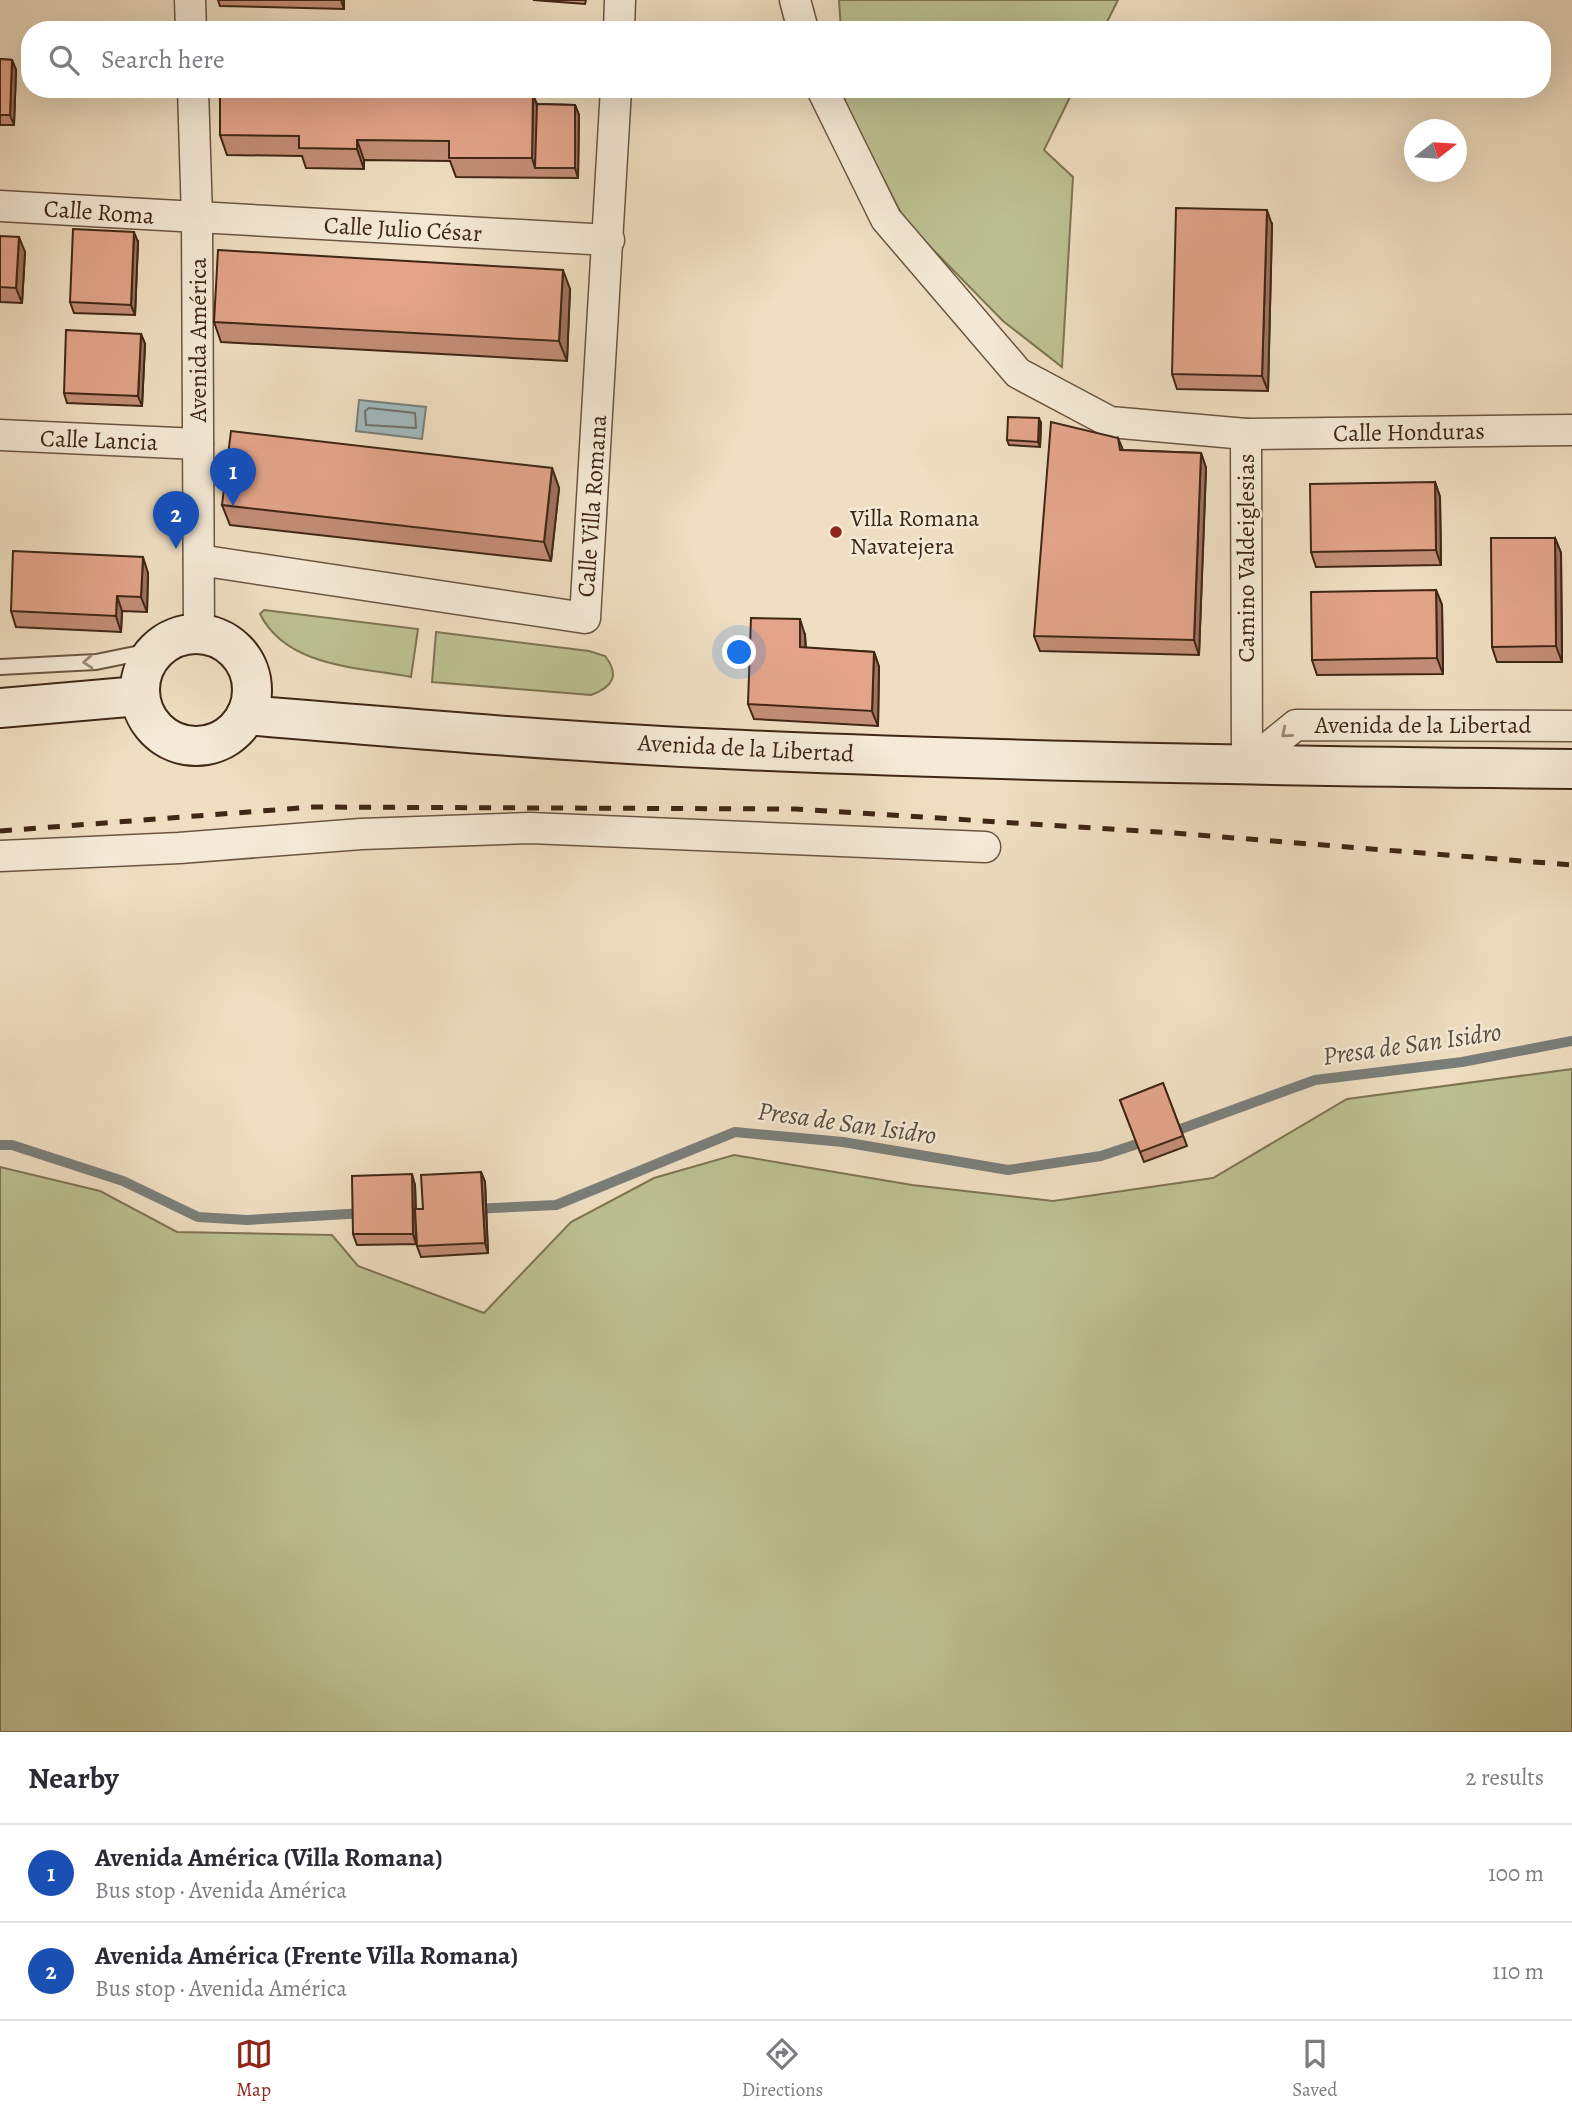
<!DOCTYPE html>
<meta charset="utf-8">
<style>
body{margin:0;font-family:Alegreya,serif;background:#f7f7f7;color:#2b2b33}
.compass{position:absolute;left:1404px;top:119px;width:63px;height:63px;border-radius:50%;background:#fff;box-shadow:0 7px 28px #0002;rotate:73deg}
.you{position:absolute;left:740px;top:653px;width:24px;height:24px;margin:-18px;border:5px solid #fff;border-radius:50%;background:#1a73e8;box-shadow:0 0 0 10px #1a73e833}
.badge{display:grid;place-items:center;width:46px;height:46px;border-radius:50%;background:#8f2418;color:#fff;font-size:23px;font-weight:700}
.pin{position:absolute;translate:-50% -58px;filter:drop-shadow(0 2px 4px #0008)}
.pin::after{content:'';position:absolute;top:37px;width:24px;height:21px;background:inherit;clip-path:polygon(0 0,100% 0,50% 100%)}
.list{margin:0;padding:0;list-style:none}
h2{display:flex;justify-content:space-between;align-items:center;height:91px;margin:0;padding:0 28px;font-size:30px}
h2 small{font-size:23px;font-weight:400;color:#7c7c81}
.list li{display:grid;grid-template-columns:46px 1fr auto;gap:21px;align-items:center;box-sizing:border-box;height:98px;padding:0 28px;border-top:2px solid #e1e1e2}
.list b{display:block;font-size:26px;white-space:nowrap}
.list p{margin:0;font-size:23px;white-space:nowrap;color:#7c7c81}
.list em{font-size:23px;font-style:normal;color:#7c7c81}
.icon{flex:none;width:38px;height:38px;fill:none;stroke:currentColor;stroke-width:2;stroke-linecap:round;stroke-linejoin:round}
.map{position:relative;flex:none;width:1572px;height:1732px;overflow:hidden}
.search{position:absolute;background:#fff;box-shadow:0 7px 28px #0002;left:21px;right:21px;top:21px;height:77px;display:flex;align-items:center;gap:18px;box-sizing:border-box;padding:0 24px;border-radius:28px;color:#7c7c81;font-size:26px}
.sheet{height:287px;background:#fff}
nav{display:flex;justify-content:space-around;align-items:center;box-sizing:border-box;height:98px;border-top:2px solid #e1e1e2;background:#fff;font-size:19px;color:#7c7c81}
nav a{display:grid;justify-items:center;gap:4px}
nav .on{color:#8f2418}
.map>svg:first-child{display:block}
</style>
<div class="map">
<svg width="1572" height="1732" viewBox="0 0 1572 1732">
<rect width="100%" height="100%" fill="#efdec1"/>
<filter id="stains"><feTurbulence type="fractalNoise" baseFrequency=".00286" numOctaves="4"/><feColorMatrix values="0 0 0 0 .2 0 0 0 0 .09 0 0 0 0 .02 0 0 0 .5 -.17"/></filter>
<radialGradient id="worn" r=".72"><stop offset=".6" stop-color="#630" stop-opacity="0"/><stop offset="1" stop-color="#630" stop-opacity=".3"/></radialGradient>
<!-- green -->
<g fill="#bcc091" stroke="#7e7453" stroke-width="2">
<path d="M839,0H1118L1103,30H841Z"/>
<path d="M844,89H1074L1044,150L1073,177L1062,367L1003,321L905,221L845,104Z"/>
<path d="M264,610L418,629L411,677C360,667 287,668 260,614Z"/>
<path d="M436,632L589,651L605,656C620,675 613,687 591,695L432,682Z"/>
<path d="M1572,1069V1732H0V1167L100,1191L177,1232L332,1235L358,1266L484,1313L571,1222L654,1178L734,1155L912,1185L1053,1201L1213,1178L1347,1099Z"/>
</g>
<!-- water -->
<path fill="#a0b9be" stroke="#7a7f7a" stroke-width="2" d="M359,400L426,407L422,439L356,431Z"/>
<g fill="none" stroke-linecap="round" stroke-linejoin="round">
<!-- shore -->
<path stroke="#70706a" stroke-width="2" d="M369,408L415,413L416,428L366,425L365,411Z"/>
<!-- stream -->
<g stroke="#7a7f7a" stroke-width="10">
<path d="M1167,1134L1315,1080L1462,1062L1572,1041"/>
<path d="M0,1145H12L123,1181L198,1217L247,1220L365,1213"/>
<path d="M472,1209L556,1205L735,1132L843,1142L1008,1170L1101,1156L1149,1140"/>
</g>
<!-- service casing -->
<g stroke="#6c5540" stroke-width="18">
<path id="service" d="M0,667L96,662L155,650"/>
</g>
<!-- minor casing -->
<g stroke="#6c5540" stroke-width="33">
<g id="minor">
<path d="M190,0L191,30"/>
<path d="M795,0L803,30"/>
<path d="M619,30L620,0"/>
<path d="M193,89L197,218L199,634"/>
<path d="M822,89L886,219L1018,373L1110,422L1246,434L1572,430"/>
<path d="M0,206L609,240"/>
<path d="M1246,434L1247,765"/>
<path d="M0,435L198,444"/>
<path d="M199,560L585,618L616,89"/>
<path d="M1247,765L1296,725L1572,726"/>
<path d="M0,856L179,848L361,834L530,828L985,847"/>
</g>
</g>
<!-- secondary casing -->
<g stroke="#402715" stroke-width="42">
<g id="secondary">
<circle cx="196" cy="690" r="56"/>
<path d="M0,708L139,696"/>
<path d="M246,715C412,729 579,743 745,750C1021,762 1296,766 1572,769"/>
</g>
</g>
<!-- service -->
<use href="#service" stroke="#f5ead7" stroke-width="14"/>
<!-- minor -->
<use href="#minor" stroke="#f5ead7" stroke-width="30"/>
<!-- secondary -->
<use href="#secondary" stroke="#f5ead7" stroke-width="38"/>
<!-- rail -->
<path stroke="#402715" stroke-width="5" stroke-dasharray="12 12" stroke-linecap="butt" d="M0,831L313,807L796,809L1173,833L1572,865"/>
</g>
<!-- wall -->
<g fill="#c38d77" stroke="#402715" stroke-width="2">
<path d="M218,0H344V9L220,6Z"/>
<path d="M533,0H586L585,4Z"/>
<path d="M0,59L12,60L16,70L14,125H0Z"/>
<path d="M461,94L533,95L537,104L575,105L579,115L578,178L456,177L450,161L364,160V169L306,168L302,156L227,155L220,135Z"/>
<path d="M1272,225L1268,391L1177,389L1172,374Z"/>
<path d="M0,236L25,252L22,303L0,302Z"/>
<path d="M138,242L135,315L74,313L70,302Z"/>
<path d="M570,289L567,361L221,342L214,322Z"/>
<path d="M141,334L145,344L142,406L67,403L64,393Z"/>
<path d="M1041,423L1040,447L1009,445L1007,440Z"/>
<path d="M1118,438L1123,450L1201,453L1206,468L1199,655L1040,651L1034,636Z"/>
<path d="M552,468L559,488L551,561L230,525L222,505Z"/>
<path d="M1435,482L1440,497L1441,565L1316,567L1311,552Z"/>
<path d="M1555,538L1561,553L1562,662H1497L1492,647Z"/>
<path d="M148,573L147,612L122,611L121,632L16,627L11,611Z"/>
<path d="M1436,590L1442,605L1443,674L1317,675L1312,660Z"/>
<path d="M805,635L806,648L874,652L879,667L878,726L754,719L748,704Z"/>
<path d="M1163,1083L1187,1146L1144,1162L1120,1100Z"/>
<path d="M481,1172L485,1182L488,1253L421,1257L417,1246L416,1228V1244L357,1245L353,1234L415,1185L416,1209H423Z"/>
</g>
<!-- shaded-wall -->
<g fill="#9f7361" stroke="#402715" stroke-width="2">
<path d="M341,0H344V9Z"/>
<path d="M12,60L16,70L14,125L10,115Z"/>
<path d="M533,95L540,114L535,168L532,158Z"/>
<path d="M575,105L579,115L578,178L575,168Z"/>
<path d="M357,140L364,160V169L357,149Z"/>
<path d="M1267,210L1272,225L1268,391L1262,376Z"/>
<path d="M134,232L138,242L135,315L131,305Z"/>
<path d="M19,237L25,252L22,303L16,288Z"/>
<path d="M563,270L570,289L567,361L559,341Z"/>
<path d="M141,334L145,344L142,406L138,396Z"/>
<path d="M1039,418L1041,423L1040,447L1038,442Z"/>
<path d="M1201,453L1206,468L1199,655L1194,640Z"/>
<path d="M552,468L559,488L551,561L544,542Z"/>
<path d="M1435,482L1440,497L1441,565L1436,550Z"/>
<path d="M1555,538L1561,553L1562,662L1556,646Z"/>
<path d="M143,557L148,573L147,612L141,597Z"/>
<path d="M1436,590L1442,605L1443,674L1437,658Z"/>
<path d="M117,596L122,611L121,632L116,616Z"/>
<path d="M800,619L805,635L806,662L800,647Z"/>
<path d="M874,652L879,667L878,726L872,711Z"/>
<path d="M481,1172L485,1182L488,1253L485,1243Z"/>
<path d="M412,1174L415,1185L416,1244L413,1234Z"/>
</g>
<!-- building -->
<g fill="#e3a48a" stroke="#402715" stroke-width="2">
<path d="M0,59L12,60L10,115H0Z"/>
<path d="M220,89H457V94L533,95L532,158H449V141L357,140V149L299,148V136L220,135Z"/>
<path d="M537,104L575,105V168H535Z"/>
<path d="M1176,208L1267,210L1262,376L1172,374Z"/>
<path d="M73,229L134,232L131,305L70,302Z"/>
<path d="M0,236L19,237L16,288L0,287Z"/>
<path d="M218,250L563,270L559,341L214,322Z"/>
<path d="M66,330L141,334L138,396L64,393Z"/>
<path d="M1008,417L1039,418L1038,442L1007,440Z"/>
<path d="M1051,422L1118,438L1120,450L1201,453L1194,640L1034,636Z"/>
<path d="M231,431L552,468L544,542L222,505Z"/>
<path d="M1435,482L1436,550L1311,552L1310,484Z"/>
<path d="M1491,538H1555L1556,646L1492,647Z"/>
<path d="M13,551L143,557L141,597L117,596L116,616L11,611Z"/>
<path d="M1436,590L1437,658L1312,660L1311,592Z"/>
<path d="M751,618L800,619V647L874,652L872,711L748,704Z"/>
<path d="M1163,1083L1183,1136L1140,1152L1120,1100Z"/>
<path d="M481,1172L485,1243L417,1246L415,1209H423L421,1175Z"/>
<path d="M412,1174L413,1234H353L352,1176Z"/>
</g>
<!-- one-way arrows -->
<defs><path id="oneway-chevron" d="M-2-3.5L2.5 0L-2 3.5" fill="none" stroke-width="1.6" stroke-linecap="round" stroke-linejoin="round" transform="scale(1.75)"/></defs>
<g stroke="#9a8876">
<use href="#oneway-chevron" transform="translate(88 662) rotate(176)"/>
<use href="#oneway-chevron" transform="translate(1286 733) rotate(140)"/>
</g>
<!-- markers -->
<circle fill="#8f2418" stroke="#f5ead7" stroke-width="2.5" cx="836" cy="532" r="7"/>
<g text-anchor="middle" dominant-baseline="central" stroke-width="5" stroke-linejoin="round" paint-order="stroke">
<!-- street labels -->
<g font-size="24" fill="#402715" stroke="#f5ead7">
<text transform="translate(99 212) rotate(4)">Calle Roma</text>
<text transform="translate(403 229) rotate(3)">Calle Julio César</text>
<text transform="translate(198 340) rotate(-90)">Avenida América</text>
<text transform="translate(1409 432) rotate(-1)">Calle Honduras</text>
<text transform="translate(99 440) rotate(2)">Calle Lancia</text>
<text transform="translate(592 506) rotate(-86)">Calle Villa Romana</text>
<text transform="translate(1246 558) rotate(-90)">Camino Valdeiglesias</text>
<text x="1423" y="725">Avenida de la Libertad</text>
<text transform="translate(746 748) rotate(3)">Avenida de la Libertad</text>
</g>
<!-- poi labels -->
<g font-size="24" fill="#402715" stroke="#f5ead7" text-anchor="start">
<text x="850" y="518">Villa Romana<tspan x="850" dy="28">Navatejera</tspan></text>
</g>
<!-- water labels -->
<g font-size="26" font-style="italic" fill="#584c3f" stroke="#f5ead7">
<text transform="translate(1412 1044) rotate(-8)">Presa de San Isidro</text>
<text transform="translate(847 1123) rotate(8)">Presa de San Isidro</text>
</g>
</g>
<rect width="100%" height="100%" filter="url(#stains)"/>
<rect width="100%" height="100%" fill="url(#worn)"/>
</svg>
<svg class="compass" viewBox="-18 -18 36 36"><path d="M0-13l5 13h-10z" fill="#e53935"/><path d="M0 13l5-13h-10z" fill="#7c7c81"/></svg>
<div class="you"></div>
<div class="pin badge" style="left:233px;top:506px;background:#1a4fb4">1</div>
<div class="pin badge" style="left:176px;top:549px;background:#1a4fb4">2</div>
<div class="search"><svg class="icon" aria-label="search" viewBox="0 0 24 24"><circle cx="10" cy="10" r="6"/><path d="M15 15l6 6"/></svg>Search here</div>
</div>
<section class="sheet">
<h2>Nearby<small>2 results</small></h2>
<ul class="list">
<li><span class="badge" style="background:#1a4fb4">1</span><div><b>Avenida América (Villa Romana)</b><p>Bus stop · Avenida América</p></div><em>100 m</em></li>
<li><span class="badge" style="background:#1a4fb4">2</span><div><b>Avenida América (Frente Villa Romana)</b><p>Bus stop · Avenida América</p></div><em>110 m</em></li>
</ul>
</section>
<nav>
<a class="on"><svg class="icon" aria-label="map" viewBox="0 0 24 24"><path d="M3 6l6-2 6 2 6-2v14l-6 2-6-2-6 2zM9 4v14M15 6v14"/></svg>Map</a>
<a><svg class="icon" aria-label="directions" viewBox="0 0 24 24"><path d="M12 3l9 9-9 9-9-9zM9 14v-3h6M13 9l2 2-2 2"/></svg>Directions</a>
<a><svg class="icon" aria-label="saved" viewBox="0 0 24 24"><path d="M7 4h10v16l-5-4-5 4z"/></svg>Saved</a>
</nav>
